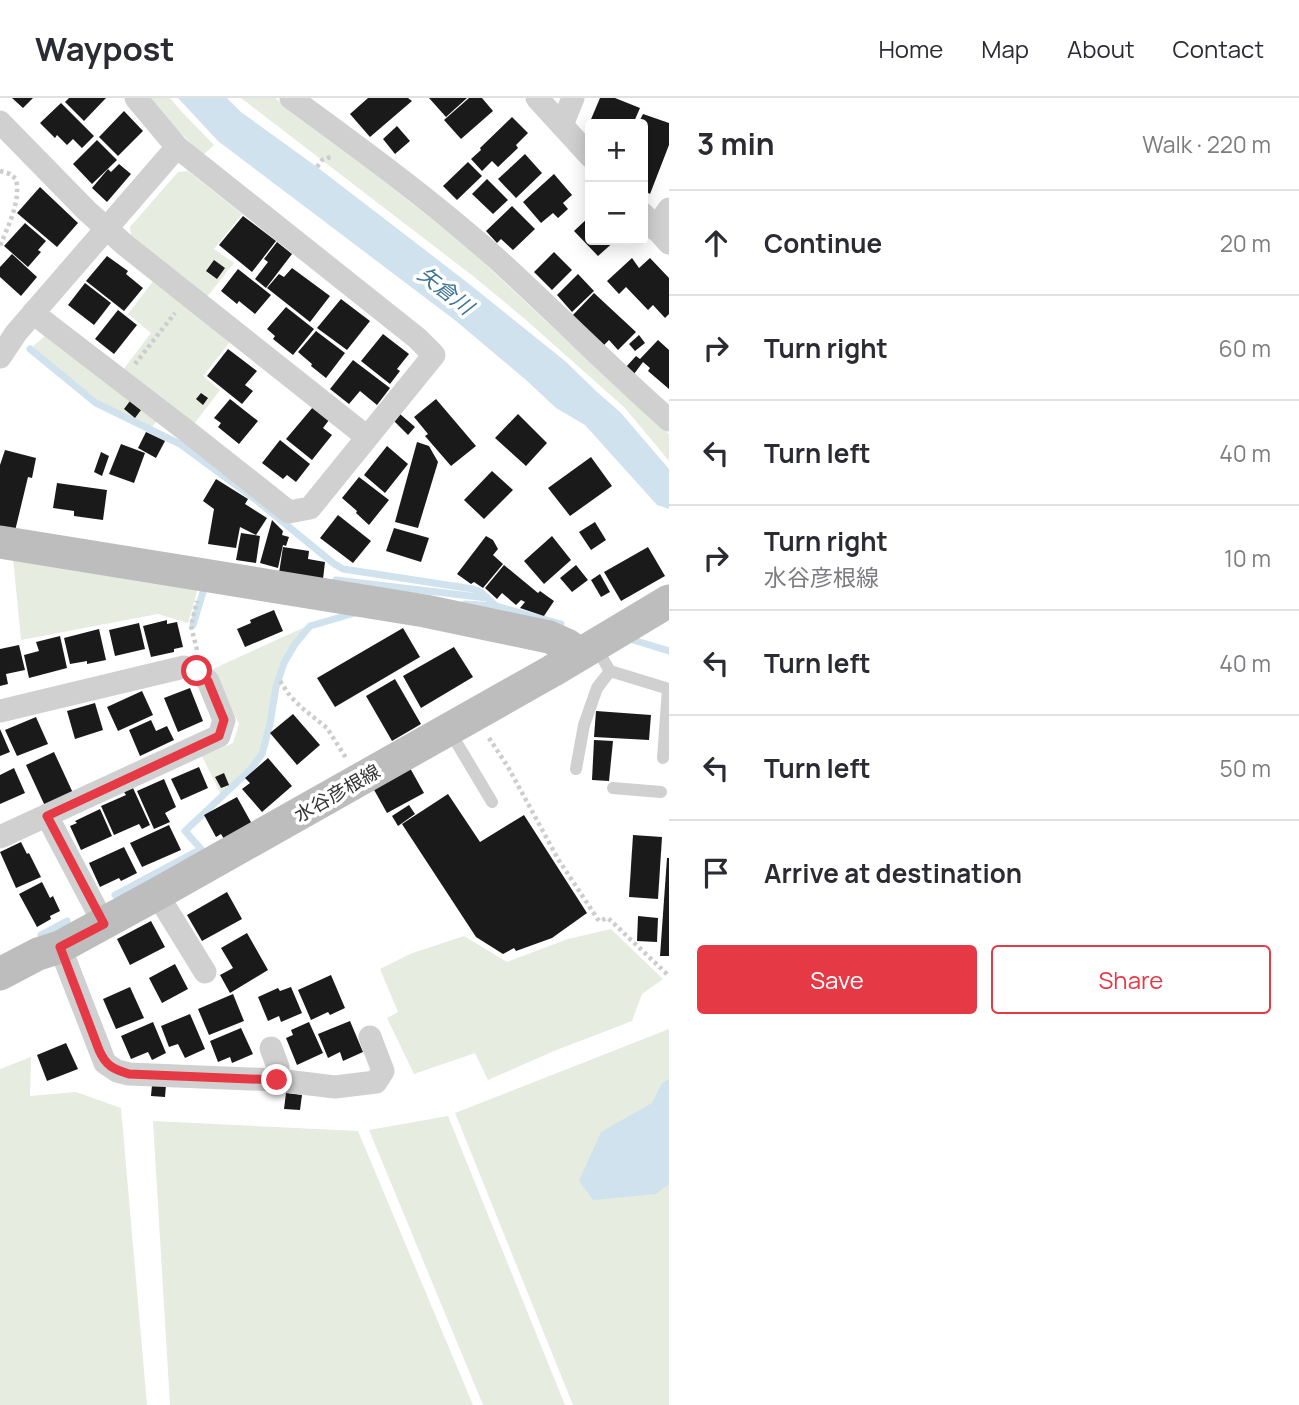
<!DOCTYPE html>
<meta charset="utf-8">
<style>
body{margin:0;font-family:Manrope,"Noto Sans JP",sans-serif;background:#f7f7f7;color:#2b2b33}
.controls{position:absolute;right:21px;top:21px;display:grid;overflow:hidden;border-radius:7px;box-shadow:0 4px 18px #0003}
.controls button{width:63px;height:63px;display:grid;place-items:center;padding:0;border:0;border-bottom:2px solid #e1e1e2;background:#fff;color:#2b2b33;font:35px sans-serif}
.stop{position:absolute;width:21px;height:21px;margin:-16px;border:5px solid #e63946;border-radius:50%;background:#fff}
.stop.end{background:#e63946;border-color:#fff;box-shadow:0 2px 7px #0008}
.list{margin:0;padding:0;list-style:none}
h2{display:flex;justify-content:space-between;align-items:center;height:91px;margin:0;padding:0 28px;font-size:30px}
h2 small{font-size:23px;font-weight:400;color:#7c7c81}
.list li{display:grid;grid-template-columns:46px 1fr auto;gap:21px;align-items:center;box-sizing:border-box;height:105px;padding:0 28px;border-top:2px solid #e1e1e2}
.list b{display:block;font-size:26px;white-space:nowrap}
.list p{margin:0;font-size:23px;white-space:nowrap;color:#7c7c81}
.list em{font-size:23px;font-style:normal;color:#7c7c81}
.actions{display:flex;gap:14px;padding:21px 28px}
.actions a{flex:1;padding:16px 0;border:2px solid #e63946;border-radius:7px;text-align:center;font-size:24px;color:#e63946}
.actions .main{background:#e63946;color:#fff}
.icon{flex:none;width:38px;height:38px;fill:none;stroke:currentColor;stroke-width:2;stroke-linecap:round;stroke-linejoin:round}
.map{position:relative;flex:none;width:669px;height:1307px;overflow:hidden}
header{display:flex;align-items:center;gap:42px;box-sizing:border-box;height:98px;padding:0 35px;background:#fff;border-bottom:2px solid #e1e1e2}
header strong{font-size:33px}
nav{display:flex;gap:38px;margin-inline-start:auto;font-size:24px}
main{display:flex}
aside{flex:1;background:#fff}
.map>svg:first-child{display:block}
</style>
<header>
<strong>Waypost</strong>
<nav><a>Home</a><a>Map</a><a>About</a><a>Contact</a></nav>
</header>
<main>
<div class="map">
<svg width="669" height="1307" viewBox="0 0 669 1307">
<rect width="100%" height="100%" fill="#fff"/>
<!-- green -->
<g fill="#e6ecdf">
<path d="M150,0H170L181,13L214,47L203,57L170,25Z"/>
<path d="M241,0H275L342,50L468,150L619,292L669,336V363L625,310L525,221L473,178Z"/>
<path d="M188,73L242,116L214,151L234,165L207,199L131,138L130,129L178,74Z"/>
<path d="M154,182L230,244L203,278L220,292L194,326L123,272L151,235L128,216Z"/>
<path d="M45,238L157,323L152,329L123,317L99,303L32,249Z"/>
<path d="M13,460L198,490L188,525L158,516L21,542Z"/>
<path d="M307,528C280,561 276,581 268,621C266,631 265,644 262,653C256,668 233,685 221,697L202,658L233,645L239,626L213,571Z"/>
<path d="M611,831L663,881L642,896L632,923L554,953L488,982L475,955L414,976L387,920L398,914L380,871L410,856L464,838L507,864L568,841Z"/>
<path d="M669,931V1307H573L455,1015Z"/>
<path d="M31,959L30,998L76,994L121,1010L147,1307H0V971Z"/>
<path d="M448,1018L565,1307H483L369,1032Z"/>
<path d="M153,1023L358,1033L473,1307H170Z"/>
</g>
<!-- water -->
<g fill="#cfe2ee">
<path d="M178,0H227L241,14L317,69L468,185L565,263L596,293L621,315L669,371V411L657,407L585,327L556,310L526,282L456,223L218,43Z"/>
<path d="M669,981V1086L656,1096L593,1102L579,1083L601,1034L652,1005L662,985Z"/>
</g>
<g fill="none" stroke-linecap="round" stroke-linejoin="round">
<!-- stream -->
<g stroke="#cfe2ee" stroke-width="7">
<path d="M30,251L96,305L180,346L256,402L333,465L343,471L473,491L481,494L496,508L561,526"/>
<path d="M336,482L487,500"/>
<path d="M465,506L496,508"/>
<path d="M193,527L203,494"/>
<path d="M633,542L669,553"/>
<path d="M115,797L201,751L185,733L251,671L262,656L270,626L276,589L284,565L295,546L310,528L355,515"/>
<path d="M41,837L67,823"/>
</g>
</g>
<!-- building -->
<g fill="#1a1a1a">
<path d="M12,0H33L23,10Z"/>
<path d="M69,0H106L84,23L65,4Z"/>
<path d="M368,0H408L412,3L370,39L350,16Z"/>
<path d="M429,0H467L446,19Z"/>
<path d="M469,0H482L493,13L461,41L444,22Z"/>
<path d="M600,0H615L640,10L633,26H589Z"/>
<path d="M61,5L94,38L82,50L73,41L67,47L57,37L55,40L40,25Z"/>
<path d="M124,13L143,33L118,58L99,39Z"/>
<path d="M643,16L669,25V47L650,96L643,92V26H638Z"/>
<path d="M512,19L528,35L516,47L518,50L498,69L492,63L482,73L471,61L481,52L480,50Z"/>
<path d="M397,28L410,43L395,56L383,41Z"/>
<path d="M97,42L117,62L92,86L73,66Z"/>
<path d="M525,56L542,75L516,100L498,81Z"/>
<path d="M468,64L482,78L457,102L443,88Z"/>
<path d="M119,66L131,76L107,104L92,90L108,71L111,74Z"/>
<path d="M554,76L572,97L563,105L568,111L558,120L553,115L541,125L523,104Z"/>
<path d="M487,81L508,102L493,116L472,96Z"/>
<path d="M40,89L78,125L57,149L17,115Z"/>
<path d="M512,108L535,131L513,152L501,141L497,145L486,133Z"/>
<path d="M243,118L276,143L252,174L219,147Z"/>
<path d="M590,118V142H616L598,158L574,133Z"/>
<path d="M25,125L46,143L38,152L41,154L28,169L4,148Z"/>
<path d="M277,144L292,156L266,190L255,181L268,164L264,161Z"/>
<path d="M554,154L572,172L552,192L534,174Z"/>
<path d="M12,156L37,179L21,198L0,179V169Z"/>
<path d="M107,158L128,173L126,176L143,190L124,213L86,183Z"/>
<path d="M632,160L639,170L650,160L669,180V216L665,220L653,207L648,212L626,189L619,196L607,183Z"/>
<path d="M214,162L225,170L217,181L206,173Z"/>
<path d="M292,170L330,198L310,224L267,190L279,176L284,179Z"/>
<path d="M238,171L271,197L255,216L239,203L237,206L221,193Z"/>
<path d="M578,176L594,193L572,214L557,197Z"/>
<path d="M85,185L111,205L94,227L68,207Z"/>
<path d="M594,195L636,234L618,252L609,242L603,248L572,218Z"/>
<path d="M341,201L370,223L347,252L317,230Z"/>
<path d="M286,209L314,231L293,257L273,241L275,238L267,231Z"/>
<path d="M118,212L137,227L114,256L95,241Z"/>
<path d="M316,233L345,255L326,280L311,268L312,266L298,254Z"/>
<path d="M383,236L409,256L397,271L400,273L390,286L361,263Z"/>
<path d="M639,237L645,245L635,253L629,246Z"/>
<path d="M658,242L669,252V291L648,273L650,270L643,264L634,276L626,269L636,258L640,261Z"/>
<path d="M228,251L257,273L245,287L253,293L242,306L207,278Z"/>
<path d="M353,262L390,290L377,307L360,293L349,306L330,291Z"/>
<path d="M201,295L208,300L203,307L196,301Z"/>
<path d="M230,301L258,323L239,346L218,329L221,325L214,320Z"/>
<path d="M436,301L476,348L451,368L425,338L428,336L414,319Z"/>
<path d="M130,303L141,312L135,320L124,311Z"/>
<path d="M313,309L329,322L323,330L332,337L312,362L286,341Z"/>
<path d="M400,316L415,329L408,337L394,323Z"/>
<path d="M518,316L547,345L526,368L495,340Z"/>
<path d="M146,334L165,343L156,360L138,350Z"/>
<path d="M280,342L310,366L296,384L287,377L283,381L262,365Z"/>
<path d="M417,344L429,348L438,364L418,430L395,424Z"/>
<path d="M121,346L145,355L134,385L109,376Z"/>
<path d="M387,348L408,366L385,395L364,377Z"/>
<path d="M5,352L36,360L32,380L28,379L15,433L0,429V367Z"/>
<path d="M101,354L109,358L102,378L94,374Z"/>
<path d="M591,359L612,388L570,418L548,390Z"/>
<path d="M492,373L513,392L484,421L464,402Z"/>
<path d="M359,379L389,402L369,427L356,415L357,413L342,400Z"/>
<path d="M216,381L248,401L245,406L267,420L256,437L240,429L236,450L208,446L214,411L203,403Z"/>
<path d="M57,385L107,392L103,422L74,418V413L53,410Z"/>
<path d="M338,417L371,443L353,465L320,440Z"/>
<path d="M272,422L283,433L282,437L289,439L286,448L283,447L278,470L260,465Z"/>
<path d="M595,424L606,442L591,452L579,434Z"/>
<path d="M394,430L429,440L421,464L386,453Z"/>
<path d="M241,435L260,438L256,465L236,462Z"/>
<path d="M486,438L493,442L498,451L493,457L503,466L483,490L474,484L471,486L457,476Z"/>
<path d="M552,438L571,462L544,486L524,463Z"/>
<path d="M283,449L309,453L308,461L325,464L323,481L279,475Z"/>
<path d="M648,449L665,478L621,503L604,474Z"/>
<path d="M504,467L538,495L540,493L554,503L544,518L520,510L525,504L521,502L516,507L502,495L497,501L485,490Z"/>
<path d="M576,467L588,482L572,494L560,480Z"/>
<path d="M600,476L610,494L601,499L591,482Z"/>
<path d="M274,512L283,533L245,549L237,531L251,525L250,522Z"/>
<path d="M167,522V526L177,524L183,549L174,551V554L151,559L143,528Z"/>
<path d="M139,525L145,551L115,558L109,532Z"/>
<path d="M403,530L420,559L335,609L317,580Z"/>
<path d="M99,531L106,562L87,566V563L70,566L64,540Z"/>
<path d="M60,538L67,570L29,580L24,557L39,553L36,544Z"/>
<path d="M19,547L25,572L6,576L8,586L0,588V551Z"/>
<path d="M454,549L473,579L421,610L403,578Z"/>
<path d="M395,581L421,626L392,643L366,598Z"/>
<path d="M190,590L203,623L178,634L164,600Z"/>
<path d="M142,593L153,617L118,633L107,609Z"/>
<path d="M95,605L103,632L75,641L67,613Z"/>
<path d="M596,613L651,617L649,642L594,639Z"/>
<path d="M293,616L320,647L297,667L270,635Z"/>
<path d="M36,619L48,646L17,658L5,632Z"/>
<path d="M151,622L156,633L167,628L174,642L140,658L129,632Z"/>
<path d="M0,631L10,654L0,658Z"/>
<path d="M594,642L613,643L609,683L592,682Z"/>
<path d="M54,654L73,695L45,708L26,667Z"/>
<path d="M268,660L292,688L262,714L242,691L250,685L245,680Z"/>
<path d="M199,669L208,690L181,702L171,681Z"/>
<path d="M14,670L25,695L0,706V677Z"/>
<path d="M410,670L424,695L387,715L373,690Z"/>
<path d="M224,675L229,687L221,690L215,679Z"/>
<path d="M164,681L176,709L165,715L170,724L154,731L137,693Z"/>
<path d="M133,690L150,727L142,731L139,726L114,737L101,708L126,697L124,694Z"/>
<path d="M448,696L480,744L524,717L587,815L552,840L516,853L514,850L503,856L476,839L402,726Z"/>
<path d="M237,699L252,726L224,741L221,736L216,739L204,717Z"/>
<path d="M409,707L415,716L398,728L392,718Z"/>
<path d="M100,711L112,738L81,752L70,728L77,725L75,723Z"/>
<path d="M169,727L181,752L142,769L130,745Z"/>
<path d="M633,737L662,739L658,801L629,799Z"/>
<path d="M21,744L27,756L29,755L41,779L16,790L0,754Z"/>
<path d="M124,749L137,775L121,783L119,780L100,789L89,765Z"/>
<path d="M667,760H669V858H660Z"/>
<path d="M42,784L50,800L53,798L60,813L50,818L51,821L37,829L19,796Z"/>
<path d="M227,794L242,821L202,843L187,817Z"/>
<path d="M638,818L658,820L657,844L637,843Z"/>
<path d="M151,823L165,849L130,867L117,841Z"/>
<path d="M247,835L268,872L230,895L220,877L233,870L221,850Z"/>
<path d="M175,866L188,891L162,905L149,880Z"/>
<path d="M331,877L345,910L330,917L328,914L311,922L298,892Z"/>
<path d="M130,889L144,920L116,931L103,901Z"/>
<path d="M291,889L302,915L281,924L279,918L268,923L258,899L278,890L280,893Z"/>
<path d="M233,896L244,923L209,937L198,911Z"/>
<path d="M190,916L205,951L185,960L178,946L169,949L161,928Z"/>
<path d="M350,923L363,954L343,963L340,954L328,960L318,936Z"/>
<path d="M153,924L166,955L152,962L148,954L131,961L121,938Z"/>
<path d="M309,924L323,955L297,967L286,940L293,937L291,932Z"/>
<path d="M241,930L253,956L232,965L230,959L218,964L210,943Z"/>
<path d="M66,945L78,971L47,983L37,957Z"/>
<path d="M152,987H166L165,999L151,998Z"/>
<path d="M286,995L302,997L300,1012L284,1011Z"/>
</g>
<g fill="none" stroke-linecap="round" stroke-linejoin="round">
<!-- path -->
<g stroke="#cdcdcd" stroke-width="4.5" stroke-dasharray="3.5 3.5" stroke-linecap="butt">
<path d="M317,69L322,62L333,58"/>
<path d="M0,73L10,76L16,81C21,104 8,128 0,148"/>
<path d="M135,266L175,215"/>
<path d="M197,552L191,528L197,503"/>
<path d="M280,583L290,598L302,610L327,630L346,660"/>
<path d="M489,640L508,669L558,761L599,823L608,820L669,878"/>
</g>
<!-- lane -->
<g stroke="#d0d0d0" stroke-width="12">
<path d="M595,548L610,573L669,591"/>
<path d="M449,632L492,704"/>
<path d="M663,660L668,591"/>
<path d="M576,671L584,627L597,590L610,573"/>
<path d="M613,690L661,694"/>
</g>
<!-- street -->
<g stroke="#d0d0d0" stroke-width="23">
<path d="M291,0C361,51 432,103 497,161C555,214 610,270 669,322"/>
<path d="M537,0L590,58"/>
<path d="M0,24L87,113L125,147L367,339"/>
<path d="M562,27L573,0"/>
<path d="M643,116L669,145"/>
<path d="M655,131L669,111"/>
<path d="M33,215L188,334L289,414L310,410L434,257L417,240L177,49L136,0"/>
<path d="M0,259L16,235L177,49"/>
<path d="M0,613L184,569L197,573L208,583L224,622L219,638L0,739"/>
<path d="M47,718L104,826"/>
<path d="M157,796L205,874"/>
<path d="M60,849L105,965L117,973L129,976L277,982L335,989L376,984L383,973L370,939"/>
<path d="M271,950L278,969L277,982"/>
</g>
<!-- secondary -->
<g stroke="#bdbdbd" stroke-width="33">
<path d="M0,444L425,513L549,539L567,547L579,556"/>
<path d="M0,876L38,856L60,849L157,796L552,573L669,503"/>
</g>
</g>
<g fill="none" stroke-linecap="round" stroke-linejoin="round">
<!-- route -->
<path stroke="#e63946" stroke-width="9" d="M197,573L208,583L224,622L219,638L47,718L104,826L60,849L99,952C106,968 113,971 129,976L277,982"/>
</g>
<g text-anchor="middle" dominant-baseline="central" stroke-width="7" stroke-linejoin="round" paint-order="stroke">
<!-- street labels -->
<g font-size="19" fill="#333" stroke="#fff">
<text transform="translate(337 695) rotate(-30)">水谷彦根線</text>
</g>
<!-- water labels -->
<g font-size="21" font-style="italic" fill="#3f7597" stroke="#fff">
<text transform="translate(446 192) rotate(38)">矢倉川</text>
</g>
</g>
</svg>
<div class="controls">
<button>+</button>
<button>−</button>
</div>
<div class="stop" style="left:197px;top:573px"></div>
<div class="stop end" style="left:277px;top:982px"></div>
</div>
<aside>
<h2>3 min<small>Walk · 220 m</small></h2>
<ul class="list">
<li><svg class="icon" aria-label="ahead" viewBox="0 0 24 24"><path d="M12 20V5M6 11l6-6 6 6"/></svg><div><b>Continue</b></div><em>20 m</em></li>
<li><svg class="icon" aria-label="right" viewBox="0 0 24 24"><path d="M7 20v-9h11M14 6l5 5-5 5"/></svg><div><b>Turn right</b></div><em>60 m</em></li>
<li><svg class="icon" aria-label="left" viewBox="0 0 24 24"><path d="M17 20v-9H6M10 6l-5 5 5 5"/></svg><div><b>Turn left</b></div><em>40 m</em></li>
<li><svg class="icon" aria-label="right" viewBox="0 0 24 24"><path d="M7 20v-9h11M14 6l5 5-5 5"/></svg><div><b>Turn right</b><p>水谷彦根線</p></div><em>10 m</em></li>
<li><svg class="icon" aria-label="left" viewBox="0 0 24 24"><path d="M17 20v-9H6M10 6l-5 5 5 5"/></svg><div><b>Turn left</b></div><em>40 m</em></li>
<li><svg class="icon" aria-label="left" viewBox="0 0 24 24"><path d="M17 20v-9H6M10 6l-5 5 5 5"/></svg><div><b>Turn left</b></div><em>50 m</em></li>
<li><svg class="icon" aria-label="arrive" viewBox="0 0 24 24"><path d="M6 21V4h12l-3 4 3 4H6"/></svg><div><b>Arrive at destination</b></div></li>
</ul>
<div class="actions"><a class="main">Save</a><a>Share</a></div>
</aside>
</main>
